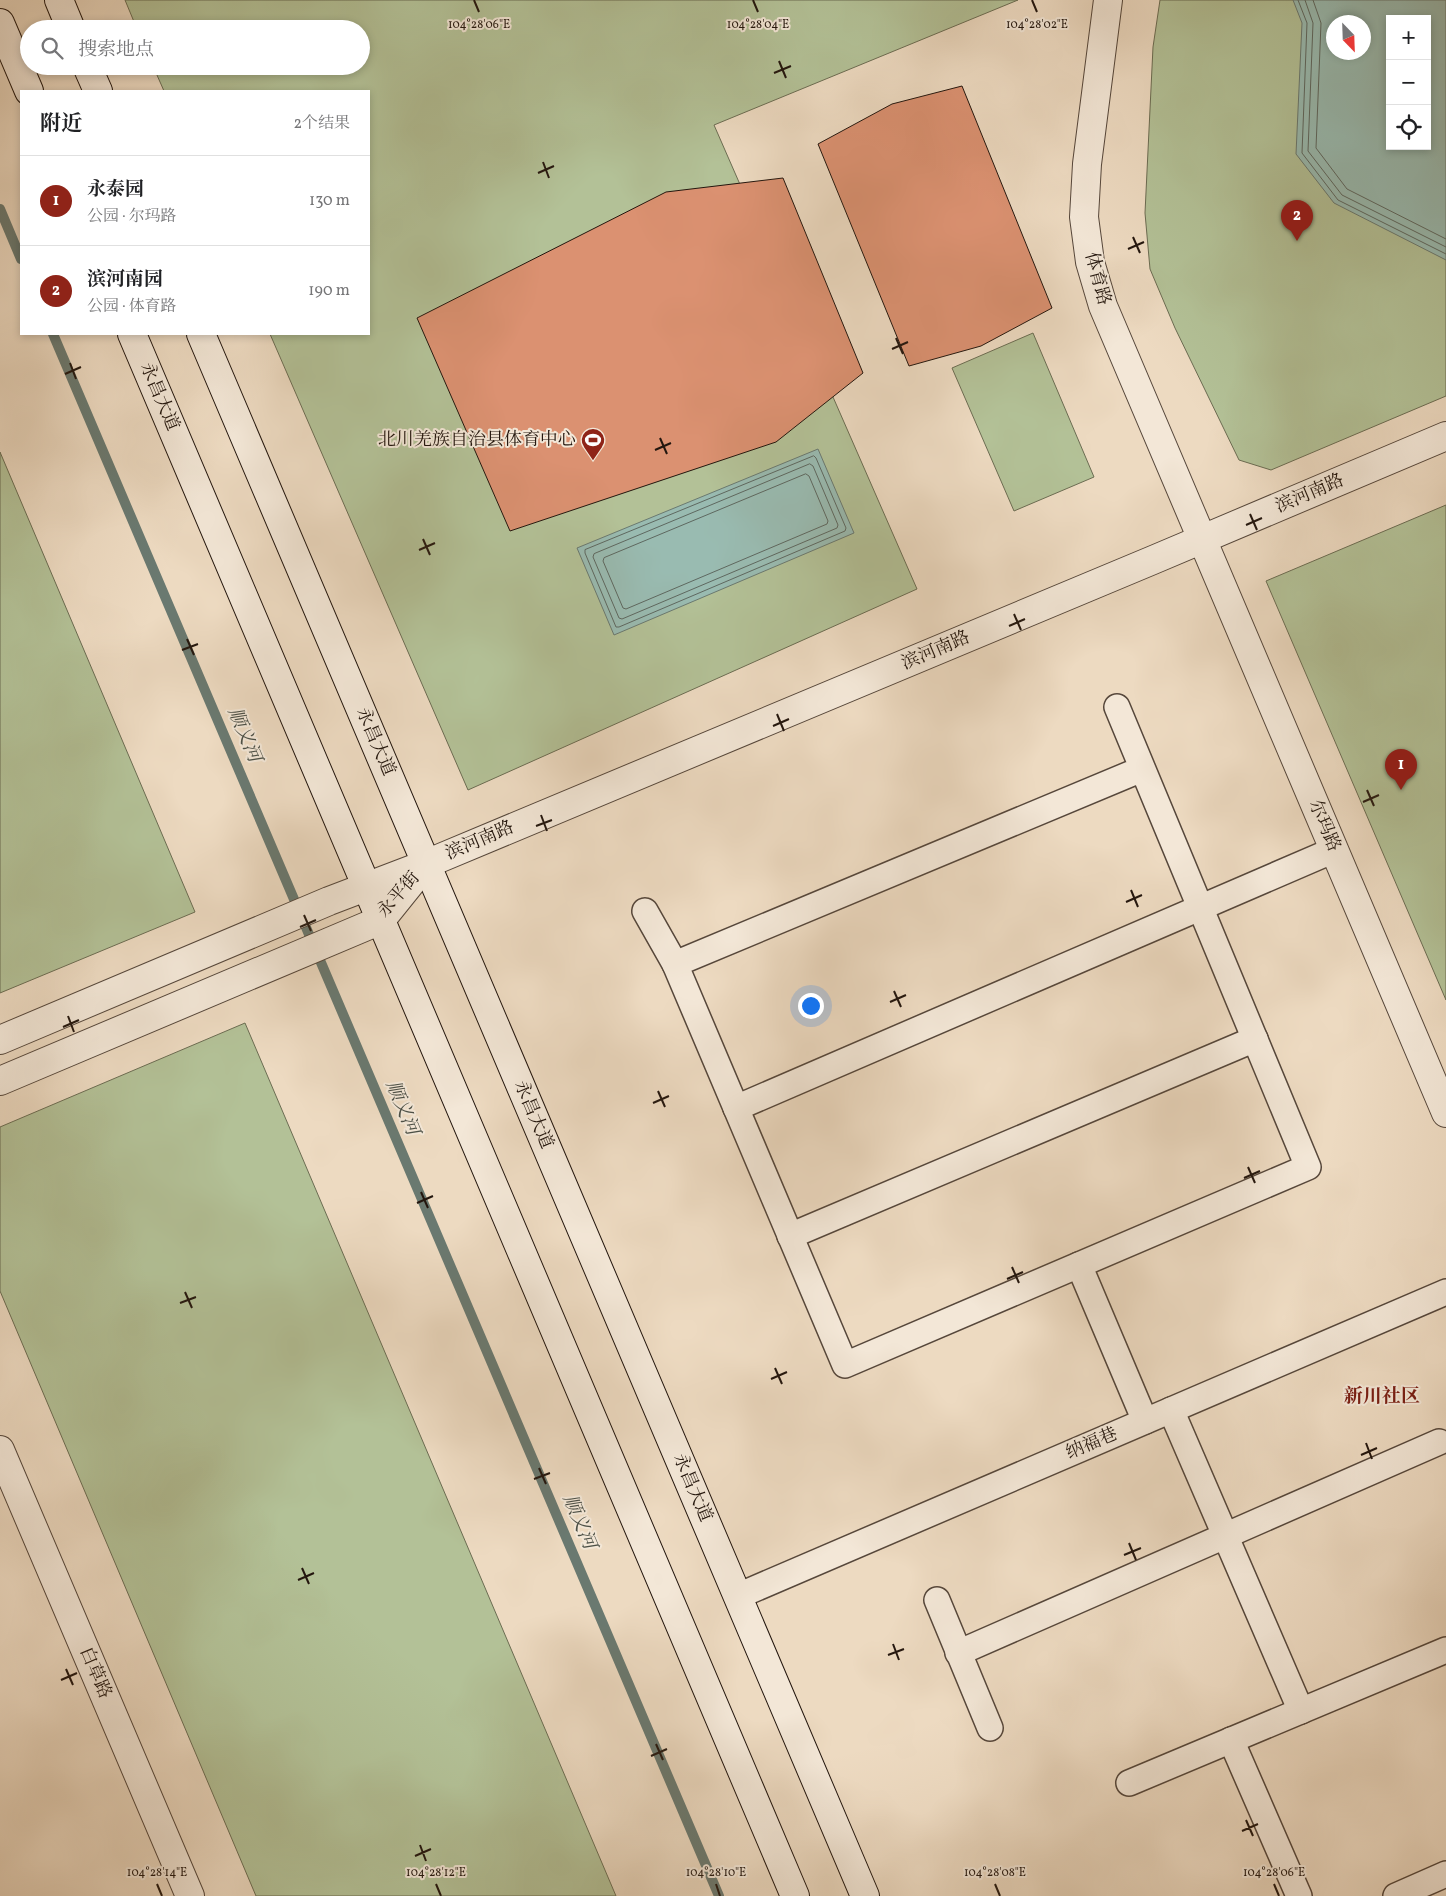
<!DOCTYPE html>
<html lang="zh">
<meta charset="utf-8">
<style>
body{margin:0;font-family:Vollkorn,"Noto Serif SC",serif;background:#f6f6f6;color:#202124}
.controls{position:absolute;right:15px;top:15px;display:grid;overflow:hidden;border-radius:0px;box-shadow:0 2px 8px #0003}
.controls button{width:45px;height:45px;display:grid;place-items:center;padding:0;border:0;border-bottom:1px solid #e0e0e0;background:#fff;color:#202124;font:25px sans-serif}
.compass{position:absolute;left:1326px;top:15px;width:45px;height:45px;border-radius:50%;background:#fff;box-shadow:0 2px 8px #0003;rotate:157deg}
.you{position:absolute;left:810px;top:1005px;width:18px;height:18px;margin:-12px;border:4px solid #fff;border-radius:50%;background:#1a73e8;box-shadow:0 0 0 8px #1a73e833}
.badge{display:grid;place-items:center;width:32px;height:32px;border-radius:50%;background:#8f2418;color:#fff;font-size:16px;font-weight:700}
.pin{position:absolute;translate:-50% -41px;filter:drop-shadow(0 1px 2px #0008)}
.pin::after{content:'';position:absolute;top:26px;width:18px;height:15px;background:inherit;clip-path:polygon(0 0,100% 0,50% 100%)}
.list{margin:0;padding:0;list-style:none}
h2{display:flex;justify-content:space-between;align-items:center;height:65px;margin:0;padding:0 20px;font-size:21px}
h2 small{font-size:16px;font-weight:400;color:#757577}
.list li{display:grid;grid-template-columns:32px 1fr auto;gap:15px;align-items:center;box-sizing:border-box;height:90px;padding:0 20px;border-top:1px solid #e0e0e0}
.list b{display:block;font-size:19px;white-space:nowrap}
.list p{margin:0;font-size:16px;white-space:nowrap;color:#757577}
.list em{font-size:16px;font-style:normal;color:#757577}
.icon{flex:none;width:28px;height:28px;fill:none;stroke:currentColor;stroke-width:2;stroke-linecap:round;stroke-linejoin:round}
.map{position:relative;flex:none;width:1446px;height:1896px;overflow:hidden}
.search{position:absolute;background:#fff;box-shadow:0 2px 8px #0003;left:20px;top:20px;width:350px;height:55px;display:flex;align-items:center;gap:12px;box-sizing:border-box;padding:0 18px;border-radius:28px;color:#757577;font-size:19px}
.panel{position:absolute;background:#fff;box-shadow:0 2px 8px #0003;left:20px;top:90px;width:350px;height:245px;border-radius:0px}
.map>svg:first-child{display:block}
</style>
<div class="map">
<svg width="1446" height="1896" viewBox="0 0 1446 1896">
<rect width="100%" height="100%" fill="#eddac1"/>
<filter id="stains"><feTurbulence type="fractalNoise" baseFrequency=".004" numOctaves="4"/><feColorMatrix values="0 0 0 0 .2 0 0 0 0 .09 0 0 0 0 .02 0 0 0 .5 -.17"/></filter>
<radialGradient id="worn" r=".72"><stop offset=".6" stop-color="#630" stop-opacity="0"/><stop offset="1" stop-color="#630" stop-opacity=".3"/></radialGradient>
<!-- green -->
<g fill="#b3c197" stroke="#6b6c52" fill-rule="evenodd">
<path d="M125,0H1018L714,125L917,589L468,790L270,334H369V91H164L153,66H361V29H137Z"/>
<path d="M1160,0H1446V396L1271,470L1239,460L1175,328L1150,269L1145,213L1153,47ZM1390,19H1427V146H1390ZM1334,22H1364V52H1334Z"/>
<path d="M1033,333L1094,477L1014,511L952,368Z"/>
<path d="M0,452L195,912L0,993Z"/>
<path d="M1446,505V1000L1266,581Z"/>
<path d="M245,1023L616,1896H256L0,1291V1127Z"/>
</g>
<!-- water -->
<g fill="#99bbb1" stroke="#6a7970" fill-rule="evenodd">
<path d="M1293,0H1446V260L1334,203L1296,154L1302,23ZM1390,19H1427V146H1390ZM1334,22H1364V52H1334Z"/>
<path d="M818,449L854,533L614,635L577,548Z"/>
</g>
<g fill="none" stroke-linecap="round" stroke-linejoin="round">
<!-- shore -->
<g stroke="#5e6860" stroke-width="1">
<path d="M1298,0L1307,23L1302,153L1338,200L1446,254"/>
<path d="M1305,0L1313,23L1308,151L1342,195L1446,247"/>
<path d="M1313,0L1321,23L1316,148L1347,189L1446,239"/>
<path d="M814,456L816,458L846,528L845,531L619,627H616L585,553V550Z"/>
<path d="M810,464L813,466L838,525L837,528L622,619L619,618L593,557L594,554Z"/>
<path d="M806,474L809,476L828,521L827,524L626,609L623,608L603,561L604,558Z"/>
</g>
<!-- stream -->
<g stroke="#6a7970" stroke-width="10">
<path d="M0,209L21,259"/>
<path d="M53,334L719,1896"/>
</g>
</g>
<!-- building -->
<g fill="#db9171" stroke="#23160e">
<path d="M962,86L1052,308L981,346L909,366L818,144L892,104Z"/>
<path d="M783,178L863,373L776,442L510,531L417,318L666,192Z"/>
</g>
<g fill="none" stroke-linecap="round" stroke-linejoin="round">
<!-- minor casing -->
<g stroke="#56473b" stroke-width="28">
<g id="minor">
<path d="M1117,707L1308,1167L845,1365L675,964L1142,769"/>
<path d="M645,911L675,964"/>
<path d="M736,1108L1334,850"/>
<path d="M790,1236L1255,1039"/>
<path d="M1079,1265L1145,1421"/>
<path d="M1171,1410L1301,1711"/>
<path d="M738,1596L1446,1292"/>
<path d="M937,1600L990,1728"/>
<path d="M958,1653L1439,1442"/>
<path d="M1231,1740L1299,1896"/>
<path d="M1129,1783L1446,1650"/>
<path d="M1396,1896L1446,1874"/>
</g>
</g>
<!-- tertiary casing -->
<g stroke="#56473b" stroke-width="30">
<g id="tertiary">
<path d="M1108,0L1087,164L1084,217L1090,262L1103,306L1446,1113"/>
<path d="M0,1040L329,901L426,864L1153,560L1446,436"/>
<path d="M0,1081L381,920L426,864"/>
<path d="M0,1450L190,1896"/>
</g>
</g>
<!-- secondary casing -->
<g stroke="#23160e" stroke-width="30">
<g id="secondary">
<path d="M59,0L71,29"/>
<path d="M0,23L29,91"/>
<path d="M87,66L98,91"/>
<path d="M132,334L795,1896"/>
<path d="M201,334L865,1896"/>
</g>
</g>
<!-- minor -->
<use href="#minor" stroke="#f3e7d7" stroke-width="25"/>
<!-- tertiary -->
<use href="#tertiary" stroke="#f3e7d7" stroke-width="28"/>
<!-- secondary -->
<use href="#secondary" stroke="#f3e7d7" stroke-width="28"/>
</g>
<!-- ticks -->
<path fill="none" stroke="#23160e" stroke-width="2" d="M474,0L479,12M753,0L758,12M1032,0L1037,12M779,61L786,78M774,73L791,66M543,162L549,178M538,173L554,166M1133,237L1140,253M1128,249L1144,242M896,338L903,354M892,349L908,342M70,363L76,379M65,374L81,367M660,438L667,454M655,450L671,443M1250,514L1257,530M1246,525L1262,518M423,539L430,555M419,550L435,543M1014,614L1021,630M1009,626L1025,619M187,639L194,655M182,650L198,644M777,714L784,731M773,726L789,719M1367,790L1374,806M1363,802L1379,795M541,815L547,831M536,826L552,820M1131,890L1138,907M1126,902L1142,895M304,915L311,931M300,927L316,920M894,991L901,1007M890,1002L906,995M68,1016L74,1032M63,1027L79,1020M658,1091L665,1107M653,1103L669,1096M1248,1167L1255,1183M1244,1178L1260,1171M421,1192L428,1208M417,1203L433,1196M1012,1267L1019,1283M1007,1279L1023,1272M185,1292L192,1308M180,1303L196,1297M775,1368L782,1384M771,1379L787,1372M1366,1443L1372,1459M1361,1455L1377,1448M539,1468L546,1484M534,1479L550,1473M1129,1543L1136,1560M1124,1555L1141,1548M302,1568L309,1584M298,1580L314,1573M893,1644L899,1660M888,1655L904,1649M66,1669L73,1685M61,1680L77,1673M656,1744L663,1760M651,1756L667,1749M1246,1820L1253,1836M1242,1831L1258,1824M420,1845L426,1861M415,1856L431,1849M157,1884L162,1896M436,1884L441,1896M716,1884L720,1896M995,1884L1000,1896M1274,1884L1279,1896"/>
<!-- icons -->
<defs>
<g id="stadium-pin" transform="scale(1.25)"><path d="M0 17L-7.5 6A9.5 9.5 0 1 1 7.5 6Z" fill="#8f2418" stroke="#f3e7d7"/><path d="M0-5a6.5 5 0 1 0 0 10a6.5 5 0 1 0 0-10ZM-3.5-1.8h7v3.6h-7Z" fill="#fff"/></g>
</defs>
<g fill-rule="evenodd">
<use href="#stadium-pin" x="593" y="440"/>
</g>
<g text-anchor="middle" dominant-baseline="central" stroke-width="4" stroke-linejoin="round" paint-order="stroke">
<!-- street labels -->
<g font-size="18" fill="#23160e" stroke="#f3e7d7">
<text transform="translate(1097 279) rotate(75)">体育路</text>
<text transform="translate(159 397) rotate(67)">永昌大道</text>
<text transform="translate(1310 494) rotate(-23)">滨河南路</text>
<text transform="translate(936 651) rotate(-23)">滨河南路</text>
<text transform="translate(375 742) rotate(67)">永昌大道</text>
<text transform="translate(1324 826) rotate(67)">尔玛路</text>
<text transform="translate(480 841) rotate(-23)">滨河南路</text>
<text transform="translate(399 895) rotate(-49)">永平街</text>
<text transform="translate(533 1115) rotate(67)">永昌大道</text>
<text transform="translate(1092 1444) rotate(-23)">纳福巷</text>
<text transform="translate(692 1488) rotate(67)">永昌大道</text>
<text transform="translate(95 1673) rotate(67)">白草路</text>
</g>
<!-- poi labels -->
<g font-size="18" fill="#23160e" stroke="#f3e7d7" text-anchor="end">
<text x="576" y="440">北川羌族自治县体育中心</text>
</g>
<!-- water labels -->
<g font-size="19" font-style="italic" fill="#4c5047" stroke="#f3e7d7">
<text transform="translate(244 735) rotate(67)">顺义河</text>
<text transform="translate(402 1108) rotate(67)">顺义河</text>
<text transform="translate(579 1522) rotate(67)">顺义河</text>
</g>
<!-- neighbourhood labels -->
<g font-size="19" font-weight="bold" fill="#7a1f14" stroke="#f3e7d7">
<text x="1382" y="1397">新川社区</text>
</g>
</g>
<g font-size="12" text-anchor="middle" fill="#23160e" stroke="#f3e7d7" stroke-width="4" stroke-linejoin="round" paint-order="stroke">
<text x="479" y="28">104°28'06"E</text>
<text x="758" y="28">104°28'04"E</text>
<text x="1037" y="28">104°28'02"E</text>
<text x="157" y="1876">104°28'14"E</text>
<text x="436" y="1876">104°28'12"E</text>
<text x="716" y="1876">104°28'10"E</text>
<text x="995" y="1876">104°28'08"E</text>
<text x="1274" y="1876">104°28'06"E</text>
</g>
<rect width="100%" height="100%" filter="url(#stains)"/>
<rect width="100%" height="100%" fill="url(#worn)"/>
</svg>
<div class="controls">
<button>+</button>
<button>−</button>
<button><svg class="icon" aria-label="locate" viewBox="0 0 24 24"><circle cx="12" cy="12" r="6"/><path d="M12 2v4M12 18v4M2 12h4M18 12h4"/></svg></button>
</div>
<svg class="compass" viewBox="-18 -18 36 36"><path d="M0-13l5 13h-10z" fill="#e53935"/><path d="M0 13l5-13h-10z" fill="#757577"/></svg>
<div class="you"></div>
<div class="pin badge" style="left:1401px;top:790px">1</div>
<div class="pin badge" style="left:1297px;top:241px">2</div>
<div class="search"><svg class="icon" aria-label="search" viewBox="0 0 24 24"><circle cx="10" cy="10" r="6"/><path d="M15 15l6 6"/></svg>搜索地点</div>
<section class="panel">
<h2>附近<small>2个结果</small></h2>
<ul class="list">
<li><span class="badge">1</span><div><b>永泰园</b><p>公园 · 尔玛路</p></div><em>130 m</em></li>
<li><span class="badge">2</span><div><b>滨河南园</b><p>公园 · 体育路</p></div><em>190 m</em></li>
</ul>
</section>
</div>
